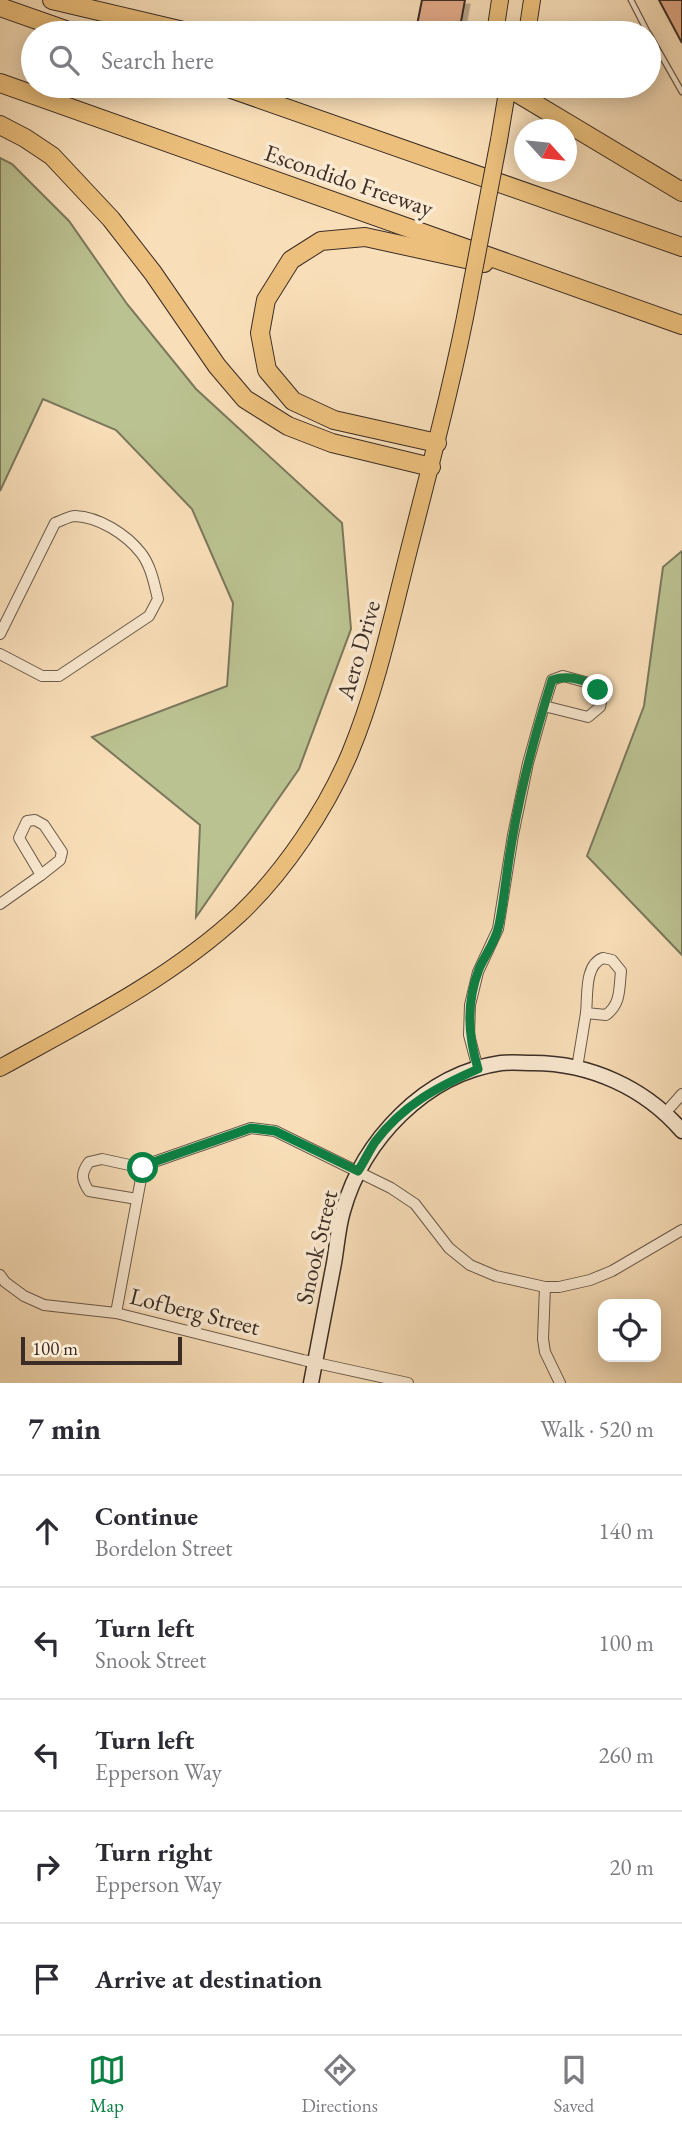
<!DOCTYPE html>
<meta charset="utf-8">
<style>
body{margin:0;font-family:"EB Garamond",serif;background:#f2f2f3;color:#2b2b33}
.controls{position:absolute;right:21px;bottom:21px;display:grid;overflow:hidden;border-radius:14px;box-shadow:0 4px 18px #0003}
.controls button{width:63px;height:63px;display:grid;place-items:center;padding:0;border:0;border-bottom:2px solid #e1e1e2;background:#fff;color:#2b2b33;font:35px sans-serif}
.compass{position:absolute;left:514px;top:119px;width:63px;height:63px;border-radius:50%;background:#fff;box-shadow:0 4px 18px #0003;rotate:117deg}
.scale{position:absolute;left:21px;bottom:18px;width:161px;box-sizing:border-box;padding-left:7px;border:4px solid #3b2d26;border-top:0;font-size:19px;line-height:24px;white-space:nowrap;color:#3b2d26;-webkit-text-stroke:5px #fbead2;paint-order:stroke}
.stop{position:absolute;width:21px;height:21px;margin:-16px;border:5px solid #0b8043;border-radius:50%;background:#fff}
.stop.end{background:#0b8043;border-color:#fff;box-shadow:0 2px 7px #0008}
.list{margin:0;padding:0;list-style:none}
h2{display:flex;justify-content:space-between;align-items:center;height:91px;margin:0;padding:0 28px;font-size:30px}
h2 small{font-size:23px;font-weight:400;color:#7c7c81}
.list li{display:grid;grid-template-columns:46px 1fr auto;gap:21px;align-items:center;box-sizing:border-box;height:112px;padding:0 28px;border-top:2px solid #e1e1e2}
.list b{display:block;font-size:26px;white-space:nowrap}
.list p{margin:0;font-size:23px;white-space:nowrap;color:#7c7c81}
.list em{font-size:23px;font-style:normal;color:#7c7c81}
.icon{flex:none;width:38px;height:38px;fill:none;stroke:currentColor;stroke-width:2;stroke-linecap:round;stroke-linejoin:round}
.map{position:relative;flex:none;width:682px;height:1383px;overflow:hidden}
.search{position:absolute;background:#fff;box-shadow:0 4px 18px #0003;left:21px;right:21px;top:21px;height:77px;display:flex;align-items:center;gap:18px;box-sizing:border-box;padding:0 24px;border-radius:38px;color:#7c7c81;font-size:26px}
.sheet{height:651px;background:#fff}
nav{display:flex;justify-content:space-around;align-items:center;box-sizing:border-box;height:98px;border-top:2px solid #e1e1e2;background:#fff;font-size:19px;color:#7c7c81}
nav a{display:grid;justify-items:center;gap:4px}
nav .on{color:#0b8043}
.map>svg:first-child{display:block}
</style>
<div class="map">
<svg width="682" height="1383" viewBox="0 0 682 1383">
<defs>
<filter id="shadow"><feDropShadow dx="4.5" dy="4.5" stdDeviation="0" flood-color="#0004"/></filter>
</defs>
<rect width="100%" height="100%" fill="#f9dfb9"/>
<filter id="stains"><feTurbulence type="fractalNoise" baseFrequency=".00286" numOctaves="4"/><feColorMatrix values="0 0 0 0 .2 0 0 0 0 .09 0 0 0 0 .02 0 0 0 .5 -.17"/></filter>
<radialGradient id="worn" r=".72"><stop offset=".6" stop-color="#630" stop-opacity="0"/><stop offset="1" stop-color="#630" stop-opacity=".3"/></radialGradient>
<!-- green -->
<g fill="#bbc291" stroke="#7b785c" stroke-width="2">
<path d="M0,158L12,164L69,221L127,304L196,389L342,523L351,629L299,769L196,917L200,825L92,737L227,686L233,603L192,509L116,430L43,399L0,491Z"/>
<path d="M682,551V955L587,856L644,706L663,567Z"/>
</g>
<!-- building -->
<g fill="#e3aa89" stroke="#3b2d26" stroke-width="2" filter="url(#shadow)">
<path d="M422,0H465L459,33L417,25Z"/>
<path d="M659,0H682V43Z"/>
</g>
<g fill="none" stroke-linecap="round" stroke-linejoin="round">
<!-- lane casing -->
<g stroke="#6a5a4b" stroke-width="7">
<g id="lane">
<path d="M631,0L648,33"/>
<path d="M649,34L682,92"/>
</g>
</g>
<!-- street casing -->
<g stroke="#6a5a4b" stroke-width="12">
<g id="street">
<path d="M0,634L55,523C61,521 69,516 75,516C99,517 126,534 141,553C151,566 154,583 158,599L149,616L59,676H42L0,654"/>
<path d="M563,676L593,684L602,698L600,707L588,717L544,706L552,680Z"/>
<path d="M35,820L44,825L62,852L60,860L41,875L19,838L27,821Z"/>
<path d="M0,904L41,875"/>
<path d="M603,958L612,960L621,971C619,989 621,1004 606,1015L586,1013C588,996 584,965 603,958Z"/>
<path d="M577,1068L586,1013"/>
<path d="M478,1069L469,1035L470,1005L478,972L498,929L513,835L528,763L544,706"/>
<path d="M666,1112L682,1094"/>
<path d="M137,1199L89,1191C81,1179 81,1173 89,1162L102,1159L143,1168"/>
<path d="M0,1275L5,1282L24,1296L44,1305L116,1313L303,1360L408,1383"/>
<path d="M545,1287L543,1339L545,1352L560,1383"/>
<path d="M116,1313L143,1168L148,1164L251,1128L275,1131L391,1188L415,1204L449,1248L470,1265L496,1276L545,1287H559L590,1280L612,1271L682,1230"/>
</g>
</g>
<!-- secondary casing -->
<g stroke="#3b2d26" stroke-width="17">
<path id="secondary" d="M311,1383C319,1343 326,1303 334,1263C337,1246 338,1228 343,1211C363,1140 425,1074 501,1063C511,1062 522,1063 533,1063C590,1063 645,1088 682,1131"/>
</g>
<!-- primary casing -->
<g stroke="#3b2d26" stroke-width="18">
<g id="primary">
<path d="M495,33L500,0"/>
<path d="M527,33L532,0"/>
<path d="M499,140L508,86"/>
<path d="M0,1068C83,1022 170,979 240,914C284,872 326,810 350,753C379,683 394,607 413,534C433,455 454,377 469,297"/>
</g>
</g>
<!-- highway casing -->
<g stroke="#3b2d26" stroke-width="20">
<g id="highway">
<path d="M52,0L192,33"/>
<path d="M0,7L74,33"/>
<path d="M0,83L682,325"/>
<path d="M223,86L682,247"/>
<path d="M502,86L507,87L682,192"/>
<path d="M0,125L25,138L52,156L111,219L153,273L217,366L245,399L288,426L332,443L431,467"/>
<path d="M437,443L334,420L293,401L267,370L260,333L266,300L291,260L321,241L365,237L484,263"/>
</g>
</g>
<!-- lane -->
<use href="#lane" stroke="#fbead2" stroke-width="4.5"/>
<!-- street -->
<use href="#street" stroke="#fbead2" stroke-width="10"/>
<!-- secondary -->
<use href="#secondary" stroke="#fbead2" stroke-width="14"/>
<!-- primary -->
<use href="#primary" stroke="#ecc07c" stroke-width="16"/>
<!-- highway -->
<use href="#highway" stroke="#ecc07c" stroke-width="18"/>
<!-- primary-bridge casing -->
<g stroke="#3b2d26" stroke-width="18" stroke-linecap="butt">
<path id="primary-bridge" d="M469,297L499,140"/>
</g>
<!-- primary-bridge -->
<use href="#primary-bridge" stroke="#ecc07c" stroke-width="16"/>
</g>
<g fill="none" stroke-linecap="round" stroke-linejoin="round">
<!-- route -->
<path stroke="#0b8043" stroke-width="9" d="M143,1168L148,1164L251,1128L275,1131L358,1171C364,1162 369,1151 375,1142C403,1105 437,1087 478,1069C468,1035 466,1003 479,969C485,955 496,941 499,925C505,896 507,865 513,835C522,782 536,731 552,680C567,675 588,679 598,690"/>
</g>
<g text-anchor="middle" dominant-baseline="central" stroke-width="7" stroke-linejoin="round" paint-order="stroke">
<!-- street labels -->
<g font-size="24" fill="#3b2d26" stroke="#fbead2">
<text transform="translate(349 180) rotate(19)">Escondido Freeway</text>
<text transform="translate(358 650) rotate(-74)">Aero Drive</text>
<text transform="translate(316 1247) rotate(-77)">Snook Street</text>
<text transform="translate(195 1311) rotate(14)">Lofberg Street</text>
</g>
</g>
<rect width="100%" height="100%" filter="url(#stains)"/>
<rect width="100%" height="100%" fill="url(#worn)"/>
</svg>
<div class="controls">
<button><svg class="icon" aria-label="locate" viewBox="0 0 24 24"><circle cx="12" cy="12" r="6"/><path d="M12 2v4M12 18v4M2 12h4M18 12h4"/></svg></button>
</div>
<svg class="compass" viewBox="-18 -18 36 36"><path d="M0-13l5 13h-10z" fill="#e53935"/><path d="M0 13l5-13h-10z" fill="#7c7c81"/></svg>
<div class="scale">100 m</div>
<div class="stop" style="left:143px;top:1168px"></div>
<div class="stop end" style="left:598px;top:690px"></div>
<div class="search"><svg class="icon" aria-label="search" viewBox="0 0 24 24"><circle cx="10" cy="10" r="6"/><path d="M15 15l6 6"/></svg>Search here</div>
</div>
<section class="sheet">
<h2>7 min<small>Walk · 520 m</small></h2>
<ul class="list">
<li><svg class="icon" aria-label="ahead" viewBox="0 0 24 24"><path d="M12 20V5M6 11l6-6 6 6"/></svg><div><b>Continue</b><p>Bordelon Street</p></div><em>140 m</em></li>
<li><svg class="icon" aria-label="left" viewBox="0 0 24 24"><path d="M17 20v-9H6M10 6l-5 5 5 5"/></svg><div><b>Turn left</b><p>Snook Street</p></div><em>100 m</em></li>
<li><svg class="icon" aria-label="left" viewBox="0 0 24 24"><path d="M17 20v-9H6M10 6l-5 5 5 5"/></svg><div><b>Turn left</b><p>Epperson Way</p></div><em>260 m</em></li>
<li><svg class="icon" aria-label="right" viewBox="0 0 24 24"><path d="M7 20v-9h11M14 6l5 5-5 5"/></svg><div><b>Turn right</b><p>Epperson Way</p></div><em>20 m</em></li>
<li><svg class="icon" aria-label="arrive" viewBox="0 0 24 24"><path d="M6 21V4h12l-3 4 3 4H6"/></svg><div><b>Arrive at destination</b></div></li>
</ul>
</section>
<nav>
<a class="on"><svg class="icon" aria-label="map" viewBox="0 0 24 24"><path d="M3 6l6-2 6 2 6-2v14l-6 2-6-2-6 2zM9 4v14M15 6v14"/></svg>Map</a>
<a><svg class="icon" aria-label="directions" viewBox="0 0 24 24"><path d="M12 3l9 9-9 9-9-9zM9 14v-3h6M13 9l2 2-2 2"/></svg>Directions</a>
<a><svg class="icon" aria-label="saved" viewBox="0 0 24 24"><path d="M7 4h10v16l-5-4-5 4z"/></svg>Saved</a>
</nav>
